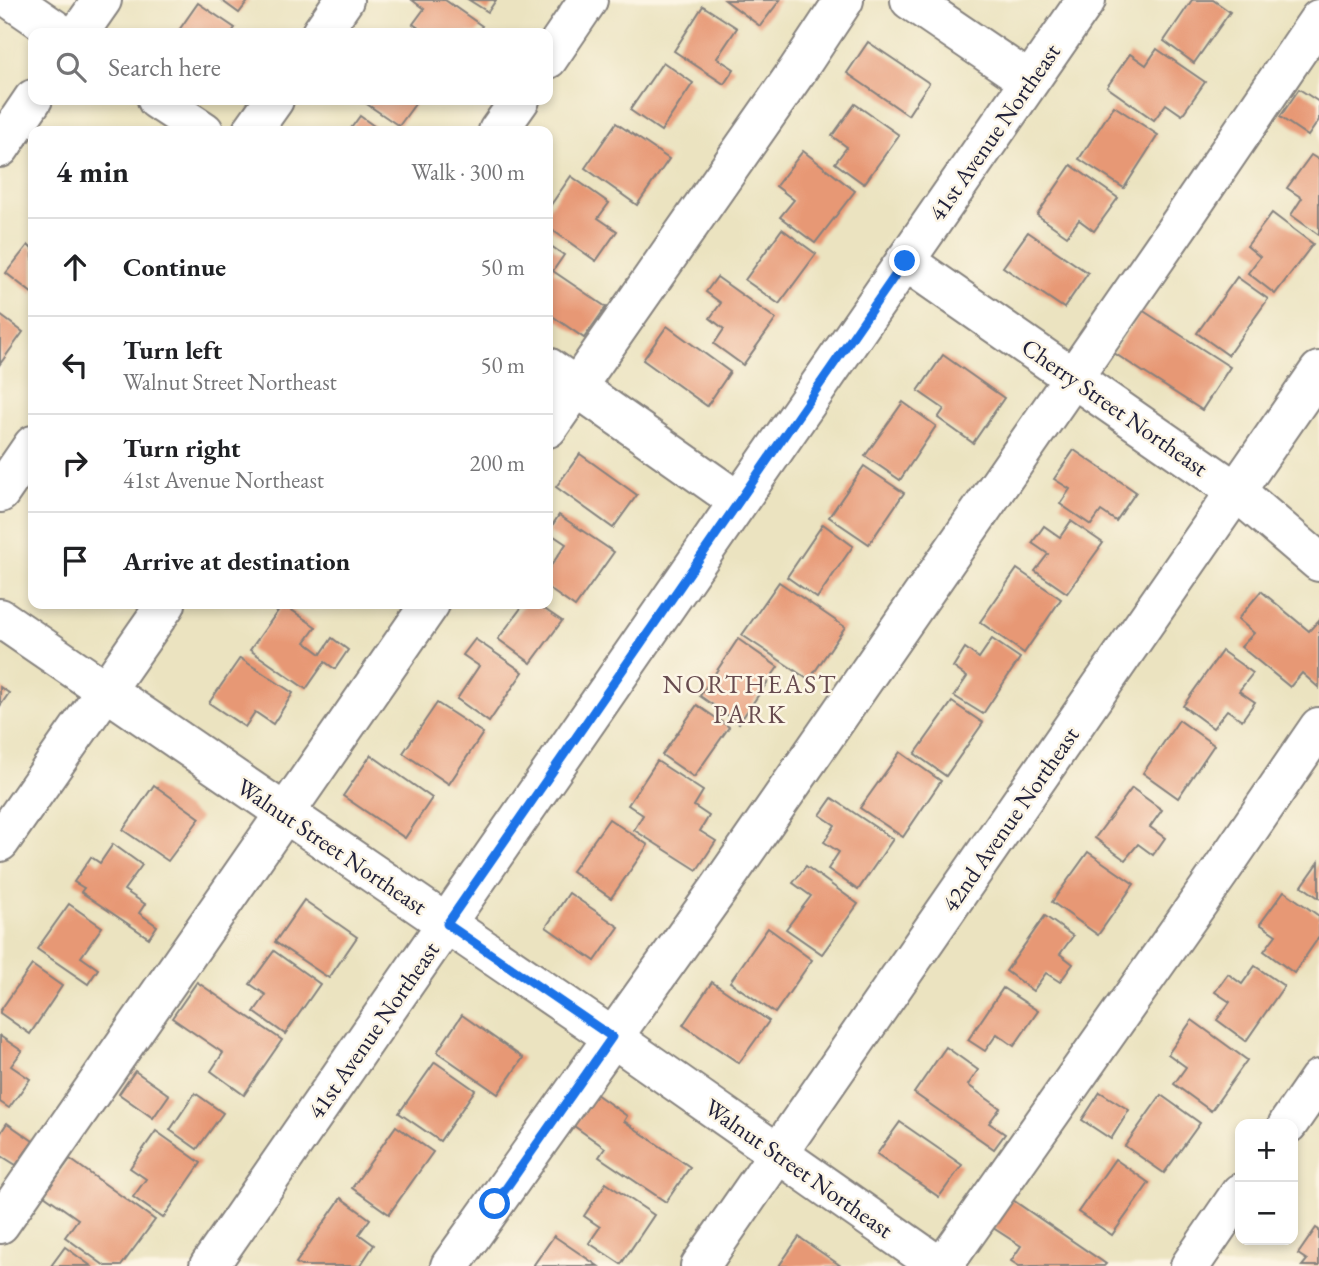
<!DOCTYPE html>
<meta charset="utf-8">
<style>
body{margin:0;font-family:"EB Garamond",serif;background:#f2f2f2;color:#202124}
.controls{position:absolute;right:21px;bottom:21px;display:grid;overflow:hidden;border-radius:14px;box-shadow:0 4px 10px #0003}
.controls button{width:63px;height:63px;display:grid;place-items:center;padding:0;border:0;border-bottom:2px solid #e0e0e0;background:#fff;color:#202124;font:35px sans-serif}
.stop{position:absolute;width:21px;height:21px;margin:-16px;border:5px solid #1a73e8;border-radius:50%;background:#fff}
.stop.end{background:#1a73e8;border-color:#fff;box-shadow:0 2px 7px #0008}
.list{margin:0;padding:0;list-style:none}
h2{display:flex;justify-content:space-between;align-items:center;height:91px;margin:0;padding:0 28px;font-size:30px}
h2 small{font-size:23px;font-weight:400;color:#757577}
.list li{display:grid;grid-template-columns:46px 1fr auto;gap:21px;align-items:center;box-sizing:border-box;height:98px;padding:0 28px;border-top:2px solid #e0e0e0}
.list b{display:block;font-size:26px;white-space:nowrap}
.list p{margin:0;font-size:23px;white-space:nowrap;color:#757577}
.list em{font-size:23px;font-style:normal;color:#757577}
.icon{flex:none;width:38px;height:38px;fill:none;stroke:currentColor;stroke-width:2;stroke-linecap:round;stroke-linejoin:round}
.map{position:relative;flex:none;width:1319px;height:1266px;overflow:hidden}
.search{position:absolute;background:#fff;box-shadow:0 4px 10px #0003;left:28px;top:28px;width:525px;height:77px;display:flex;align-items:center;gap:18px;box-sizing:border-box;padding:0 24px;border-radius:14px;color:#757577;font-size:26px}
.panel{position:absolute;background:#fff;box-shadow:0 4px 10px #0003;left:28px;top:126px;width:525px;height:483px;border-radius:14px}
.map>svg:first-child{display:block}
</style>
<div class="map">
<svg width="1319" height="1266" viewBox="0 0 1319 1266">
<rect width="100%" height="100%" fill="#fcf5e5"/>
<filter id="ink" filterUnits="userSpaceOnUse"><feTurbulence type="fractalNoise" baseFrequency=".0143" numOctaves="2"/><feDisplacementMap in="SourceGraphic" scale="14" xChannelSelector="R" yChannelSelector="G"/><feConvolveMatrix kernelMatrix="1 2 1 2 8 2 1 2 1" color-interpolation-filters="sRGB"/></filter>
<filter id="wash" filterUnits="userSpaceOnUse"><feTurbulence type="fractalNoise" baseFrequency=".00686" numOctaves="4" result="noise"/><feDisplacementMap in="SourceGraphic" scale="28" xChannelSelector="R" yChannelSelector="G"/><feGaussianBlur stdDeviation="1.57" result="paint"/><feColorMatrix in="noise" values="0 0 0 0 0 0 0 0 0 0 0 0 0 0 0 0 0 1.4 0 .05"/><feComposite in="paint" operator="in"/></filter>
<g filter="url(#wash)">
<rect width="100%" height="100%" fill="#ebe3c0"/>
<g id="blocks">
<!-- building -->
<g fill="#e79875">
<path d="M221,0H249L239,13Z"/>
<path d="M412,0H445L482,26L477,33H426L413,24L424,9Z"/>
<path d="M469,0H496L488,12Z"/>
<path d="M725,0H780L760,26Z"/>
<path d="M1192,0H1213L1230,12L1194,63L1164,41Z"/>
<path d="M198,3L235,28L231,33H177Z"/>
<path d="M703,6L737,28L717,58L734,69L724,84L674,51Z"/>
<path d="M868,42L929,83L908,115L847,73Z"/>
<path d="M1157,49L1205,82L1182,115L1166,104L1154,120L1107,87L1130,54L1146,65Z"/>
<path d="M663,62L693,83L661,131L630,110Z"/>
<path d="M1299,89L1319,102V120L1308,136L1280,117Z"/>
<path d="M361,100H418L399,126Z"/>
<path d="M855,104L899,135L864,184L835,163L847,147L832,136Z"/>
<path d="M1114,106L1158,135L1124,188L1079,159Z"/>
<path d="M360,116L381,131H349Z"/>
<path d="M616,123L669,159L637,205L585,168Z"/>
<path d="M803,151L855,191L815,243L780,217L794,200L776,186Z"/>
<path d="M1311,155L1319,160V235L1291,215L1302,198L1287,188Z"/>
<path d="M1071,165L1118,198L1094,231L1079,220L1067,236L1037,215Z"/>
<path d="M571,176L609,203L598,218L617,231L596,261L548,227V209Z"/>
<path d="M1272,213L1313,244L1275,294L1248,273L1260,257L1247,246Z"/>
<path d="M782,229L816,254L779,304L745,280Z"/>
<path d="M1028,232L1088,273L1064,308L1003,267Z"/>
<path d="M548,244L564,255L553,271L606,307L584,338L548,313Z"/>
<path d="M28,245L33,250V294L6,273Z"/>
<path d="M717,277L776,319L743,365L714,344L724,329L710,318L721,303L706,292Z"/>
<path d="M1237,277L1268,299L1228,355L1197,333Z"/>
<path d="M1142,310L1230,367L1202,410L1114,353Z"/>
<path d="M0,315L23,332L0,364Z"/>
<path d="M667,326L730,372L707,406L643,360Z"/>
<path d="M943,355L1004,398L973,443L938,418L944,409L918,391Z"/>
<path d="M903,402L936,426L900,480L865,456Z"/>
<path d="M1074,450L1136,492L1116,521L1101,511L1091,525L1060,504L1070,489L1054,479Z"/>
<path d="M580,454L637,495L613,528L556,487Z"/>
<path d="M864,466L904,493L869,544L829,517Z"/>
<path d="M559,515L614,552L575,607L548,588V570L566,544L548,532Z"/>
<path d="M1071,521L1103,543L1067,593L1035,571L1048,554L1032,543L1044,526L1060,537Z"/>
<path d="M823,524L853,546L817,598L787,577Z"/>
<path d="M1017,569L1061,599L1024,653L980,622Z"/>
<path d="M779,582L845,627L809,680L742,635Z"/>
<path d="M1261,591L1309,631L1319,620V688L1302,673L1290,687L1241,647L1254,633L1238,619Z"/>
<path d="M283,604L316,627L305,642L321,654L332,638L348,650L335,669L325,662L306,689L250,650Z"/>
<path d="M524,604H537L562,621L531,663L498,639Z"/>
<path d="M475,639L523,672L489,722L457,699L479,666L463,655Z"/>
<path d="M738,639L778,667L739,723L700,696Z"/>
<path d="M992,639L1020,658L983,714L954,696L967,677L953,667L965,648L979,658Z"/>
<path d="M1222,651L1253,673L1239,691L1255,702L1242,720L1227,710L1213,728L1183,706Z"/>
<path d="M240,658L293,693L273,724L255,712L245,727L209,703Z"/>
<path d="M0,687L9,693L0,706Z"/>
<path d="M952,702L983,723L946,776L915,754Z"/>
<path d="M437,703L483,733L449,784L403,753Z"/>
<path d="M697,705L729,727L694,777L662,755Z"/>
<path d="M1179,720L1214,745L1178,798L1143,773Z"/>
<path d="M900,752L941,781L903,837L860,808Z"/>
<path d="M371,755L432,798L405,838L343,796Z"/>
<path d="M657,761L703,791L694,806L709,816L700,831L716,841L697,870L634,830L643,815L628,805Z"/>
<path d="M154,785L200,818L168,861L123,830Z"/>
<path d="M1132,788L1162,810L1150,827L1165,838L1153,855L1138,844L1125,860L1095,838Z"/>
<path d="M832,798L893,839L858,890L828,869L839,852L824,842L835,825L820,815Z"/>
<path d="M609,819L648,845L611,898L572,871Z"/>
<path d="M113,844L142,865L124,890L145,904L139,913L157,926L149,938L81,892L84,888L74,882L91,857L100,863Z"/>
<path d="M1088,852L1134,884L1098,935L1052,902Z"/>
<path d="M1319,862V898L1302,886Z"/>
<path d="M806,866L858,904L822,954L786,929L811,896L793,883Z"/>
<path d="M1284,891L1319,916V937L1294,973L1264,951L1276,935L1260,924Z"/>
<path d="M569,893L619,927L595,961L546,927Z"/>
<path d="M304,900L357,937L329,978L275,942Z"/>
<path d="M69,904L102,927L81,957L98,969L88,984L37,949Z"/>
<path d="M1045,916L1073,936L1060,954L1073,964L1060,982L1046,973L1033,991L1006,971Z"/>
<path d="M768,928L812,960L775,1013L730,982Z"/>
<path d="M274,951L320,984L285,1034L254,1012L266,995L250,984Z"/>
<path d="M32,965L62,986L30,1034L0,1013V1011Z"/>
<path d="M1255,966L1284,986L1246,1041L1217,1020L1230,1002L1215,992L1228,974L1242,984Z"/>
<path d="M197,982L282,1040L244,1095L211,1071L223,1053L172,1018Z"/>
<path d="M712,982L769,1021L739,1063L683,1025Z"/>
<path d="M1003,988L1038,1011L1014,1046L997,1034L985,1051L968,1040Z"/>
<path d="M462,1015L523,1058L498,1094L437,1052Z"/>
<path d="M1192,1020L1247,1060L1211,1111L1174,1084L1186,1067L1168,1054Z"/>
<path d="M0,1036L22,1051L11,1066L30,1079L9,1108L0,1102Z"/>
<path d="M946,1047L978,1070L968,1085L1000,1108L989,1123L1005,1134L994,1149L914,1093Z"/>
<path d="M435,1062L475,1090L440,1141L399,1113Z"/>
<path d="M135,1071L169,1095L153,1118L119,1094Z"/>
<path d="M1100,1092L1129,1110L1111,1139L1082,1120Z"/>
<path d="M195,1093L223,1113L197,1149L170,1130Z"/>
<path d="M596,1094L627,1116L624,1121L690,1167L666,1202L599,1157L605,1148L574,1126Z"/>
<path d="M1161,1095L1200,1123L1164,1173L1125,1146Z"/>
<path d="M900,1122L962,1165L939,1197L877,1154Z"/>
<path d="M7,1123L33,1141L16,1165L0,1155V1134Z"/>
<path d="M396,1126L433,1152L389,1214L352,1188Z"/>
<path d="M156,1131L201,1163L163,1218L133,1197L146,1179L130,1168Z"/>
<path d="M70,1159L155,1220L121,1266H105L65,1237L78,1219L44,1195Z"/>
<path d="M1115,1159L1149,1183L1112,1235L1078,1212Z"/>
<path d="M606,1183L654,1215L621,1264L589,1243L600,1227L584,1216Z"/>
<path d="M1007,1196L1106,1264L1104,1266H1019L1011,1261L1021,1246L987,1224Z"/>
<path d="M341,1198L370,1219L359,1234L374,1245L360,1266H301L296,1263Z"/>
<path d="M1316,1228L1319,1230V1266H1302L1307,1260L1298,1254Z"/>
<path d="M554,1236L598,1266H533Z"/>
<path d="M799,1237L841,1266H779Z"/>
<path d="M65,1247L91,1266H51Z"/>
</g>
</g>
</g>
<g filter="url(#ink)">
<use href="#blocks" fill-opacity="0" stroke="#86827e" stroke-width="2"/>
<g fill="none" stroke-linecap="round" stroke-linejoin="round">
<!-- minor casing -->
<g stroke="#86827e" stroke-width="42">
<g id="minor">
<path d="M12,0L60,33"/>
<path d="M910,0L1029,81"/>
<path d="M79,33L102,0"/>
<path d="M321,33L344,0"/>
<path d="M548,59L588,0"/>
<path d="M157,100L204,131"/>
<path d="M252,131L274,100"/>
<path d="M498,131L520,100"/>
<path d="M0,148L33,99"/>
<path d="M905,261L1236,491L1319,562"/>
<path d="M548,367L738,501"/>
<path d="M548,428L797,71L844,0"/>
<path d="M0,493L33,445"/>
<path d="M0,618L612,1037L939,1266"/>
<path d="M0,842L166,604"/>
<path d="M1288,1124L1319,1079"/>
<path d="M0,1224L430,604"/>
<path d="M209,1266L1086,0"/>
<path d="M450,1266L718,890L1183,219L1319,19"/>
<path d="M700,1266L1319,371"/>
<path d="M943,1266L1220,872L1319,727"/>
<path d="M1190,1266L1240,1193"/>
</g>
</g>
<!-- minor -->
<use href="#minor" stroke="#fff" stroke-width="38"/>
</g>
</g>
<g fill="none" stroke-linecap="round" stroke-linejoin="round" filter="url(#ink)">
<!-- route -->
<path stroke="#1a73e8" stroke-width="9" d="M495,1204L612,1037L447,924L905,261"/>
</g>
<g text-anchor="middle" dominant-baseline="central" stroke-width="5" stroke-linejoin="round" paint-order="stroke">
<!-- street labels -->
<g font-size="24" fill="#22223b" stroke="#fcf5e5">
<text transform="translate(994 132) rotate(-55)">41st Avenue Northeast</text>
<text transform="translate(1115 407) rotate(35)">Cherry Street Northeast</text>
<text transform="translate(1010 819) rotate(-55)">42nd Avenue Northeast</text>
<text transform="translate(332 846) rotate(34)">Walnut Street Northeast</text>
<text transform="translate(373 1030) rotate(-55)">41st Avenue Northeast</text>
<text transform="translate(799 1168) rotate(35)">Walnut Street Northeast</text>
</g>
<!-- neighbourhood labels -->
<g font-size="26" letter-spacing="2" fill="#674b4f" stroke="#fcf5e5">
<text x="750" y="684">NORTHEAST<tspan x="750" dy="30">PARK</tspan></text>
</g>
</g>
</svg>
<div class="controls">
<button>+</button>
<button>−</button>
</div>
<div class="stop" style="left:495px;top:1204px"></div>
<div class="stop end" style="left:905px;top:261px"></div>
<div class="search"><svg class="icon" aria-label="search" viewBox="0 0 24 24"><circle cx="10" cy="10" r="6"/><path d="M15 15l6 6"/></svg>Search here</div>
<section class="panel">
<h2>4 min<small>Walk · 300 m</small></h2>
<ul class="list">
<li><svg class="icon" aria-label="ahead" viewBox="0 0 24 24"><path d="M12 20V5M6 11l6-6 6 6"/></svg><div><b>Continue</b></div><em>50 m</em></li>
<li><svg class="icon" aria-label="left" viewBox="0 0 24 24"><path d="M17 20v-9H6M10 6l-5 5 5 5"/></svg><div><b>Turn left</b><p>Walnut Street Northeast</p></div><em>50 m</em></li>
<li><svg class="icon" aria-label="right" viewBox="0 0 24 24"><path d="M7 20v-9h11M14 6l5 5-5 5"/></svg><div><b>Turn right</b><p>41st Avenue Northeast</p></div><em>200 m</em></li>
<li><svg class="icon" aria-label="arrive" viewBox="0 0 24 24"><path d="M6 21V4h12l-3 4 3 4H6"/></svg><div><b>Arrive at destination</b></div></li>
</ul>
</section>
</div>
